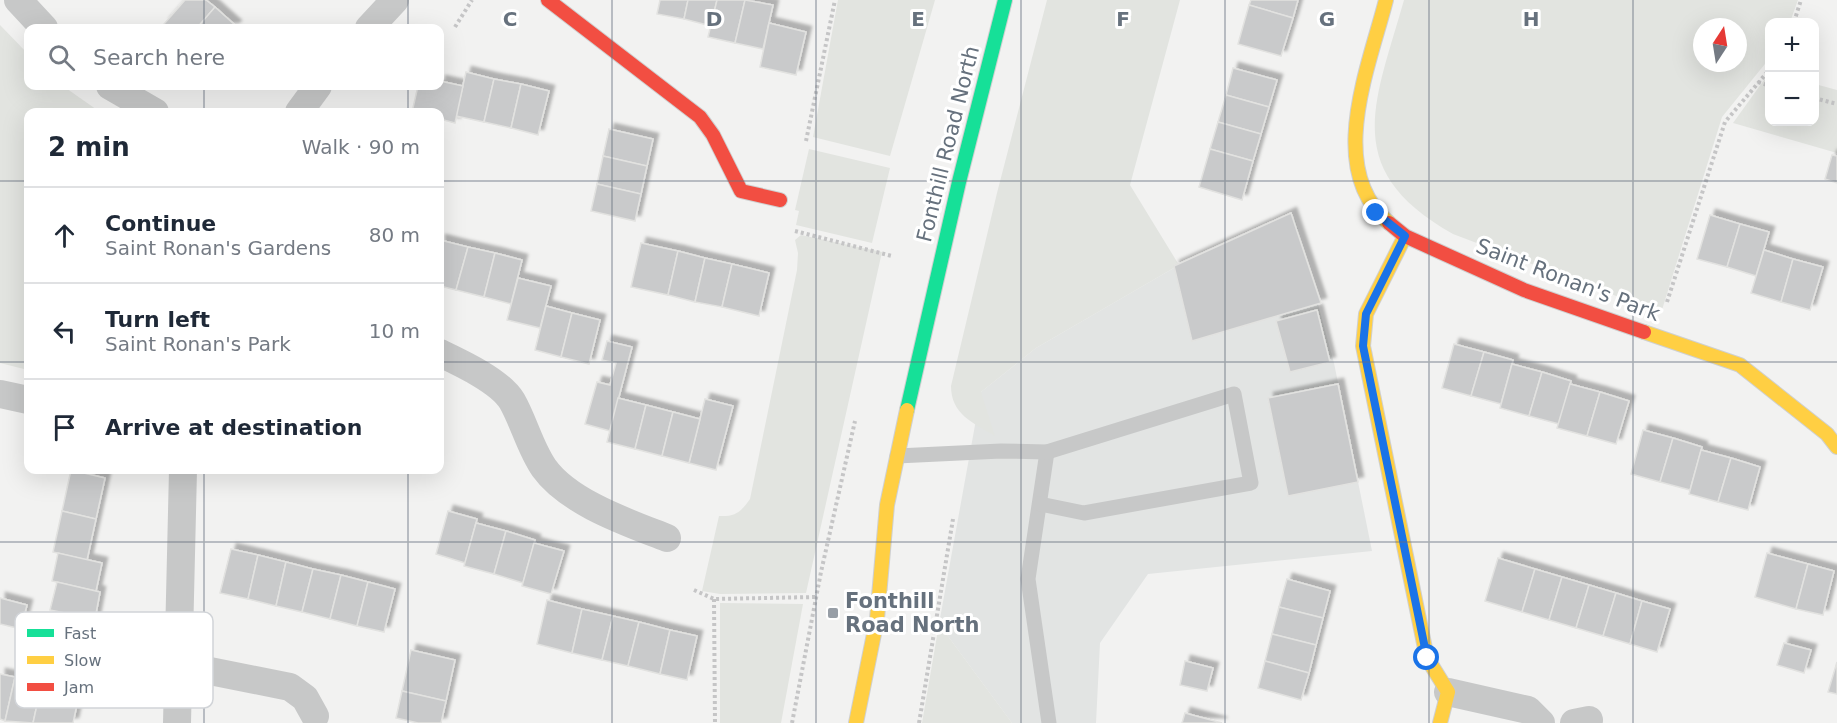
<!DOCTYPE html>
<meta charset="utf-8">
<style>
body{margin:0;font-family:"DejaVu Sans",sans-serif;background:#f6f6f7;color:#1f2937}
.controls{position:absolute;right:18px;top:18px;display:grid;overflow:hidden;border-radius:12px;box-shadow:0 6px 24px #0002}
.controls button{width:54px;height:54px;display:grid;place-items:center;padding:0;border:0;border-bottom:2px solid #e0e1e3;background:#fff;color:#1f2937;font:30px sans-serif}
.compass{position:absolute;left:1693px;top:18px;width:54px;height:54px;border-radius:50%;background:#fff;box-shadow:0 6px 24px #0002;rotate:12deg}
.stop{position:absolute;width:18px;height:18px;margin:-14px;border:4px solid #1a73e8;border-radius:50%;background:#fff}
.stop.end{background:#1a73e8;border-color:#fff;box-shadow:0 2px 6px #0008}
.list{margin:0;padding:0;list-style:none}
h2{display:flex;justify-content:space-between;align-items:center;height:78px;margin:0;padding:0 24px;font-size:26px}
h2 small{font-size:20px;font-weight:400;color:#747a83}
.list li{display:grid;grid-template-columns:39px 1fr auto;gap:18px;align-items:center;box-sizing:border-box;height:96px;padding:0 24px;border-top:2px solid #e0e1e3}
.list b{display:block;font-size:22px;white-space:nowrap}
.list p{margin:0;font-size:20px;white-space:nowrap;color:#747a83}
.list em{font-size:20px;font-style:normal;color:#747a83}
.icon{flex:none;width:33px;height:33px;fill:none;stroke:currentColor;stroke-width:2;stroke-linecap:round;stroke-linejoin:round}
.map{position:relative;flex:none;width:1837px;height:723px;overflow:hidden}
.search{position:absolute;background:#fff;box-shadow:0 6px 24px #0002;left:24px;top:24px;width:420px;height:66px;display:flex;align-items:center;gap:15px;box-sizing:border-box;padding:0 21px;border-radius:12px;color:#747a83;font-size:22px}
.panel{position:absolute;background:#fff;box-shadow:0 6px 24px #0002;left:24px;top:108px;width:420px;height:366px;border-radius:12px}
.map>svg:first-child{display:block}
</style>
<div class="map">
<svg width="1837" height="723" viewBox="0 0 1837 723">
<defs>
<filter id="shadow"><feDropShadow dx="5.5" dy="-5.5" stdDeviation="1.5" flood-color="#0004"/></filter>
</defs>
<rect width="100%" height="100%" fill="#f2f2f1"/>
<!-- built -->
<path fill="#e2e4e3" d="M1295,219L1334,363L1372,551L1148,574L1100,643L1096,723H1012L939,624L981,392L1036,348L1179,265Z"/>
<!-- green -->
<g fill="#e2e4e0" fill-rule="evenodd">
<path d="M838,0H935L890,156L813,137Z"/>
<path d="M1047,0H1180L1130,185L1179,265L1036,348L981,392L995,436C973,423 951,414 951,386L997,193Z"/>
<path d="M1404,0H1798L1790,22H1770L1769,59L1722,117L1661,313L1453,234C1339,170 1375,103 1404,0ZM1702,27H1738V63H1702Z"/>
<path d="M0,25L28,54V86H63L100,112H28V370L0,363Z"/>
<path d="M1769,73L1770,122H1814L1815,84L1837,90V153L1733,123Z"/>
<path d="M809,149L890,168L872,243L796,225L799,211L795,210Z"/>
<path d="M801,235L882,252L806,593L720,594L702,591L719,516C735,517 741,512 750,499L797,270L798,253L795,240Z"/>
<path d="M720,603L803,604L781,723H720Z"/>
<path d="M939,624L1012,723H922Z"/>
</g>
<!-- building -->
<g fill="#c9cacb" stroke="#e2e2e0" stroke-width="1.5" filter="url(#shadow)">
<path d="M185,0H206L215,7L197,28H170L164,24Z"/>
<path d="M660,0H688L684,19L657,14Z"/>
<path d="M688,0H717L711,26L684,19Z"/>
<path d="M717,0H745L735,43L708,37Z"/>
<path d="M745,0L773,5L763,49L735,43Z"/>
<path d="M1251,0H1298L1293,18L1249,5Z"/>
<path d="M1249,5L1293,18L1281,56L1238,44Z"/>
<path d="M215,7L236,26L233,28H197Z"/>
<path d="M769,23L806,32L796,75L760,67Z"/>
<path d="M1233,68L1277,80L1269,107L1226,95Z"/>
<path d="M466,72L494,79L484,122L456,116Z"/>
<path d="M494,79L521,84L511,128L484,122Z"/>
<path d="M440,81L463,86L455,123L440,119V112H412L418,86H440Z"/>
<path d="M521,84L549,91L538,135L511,128Z"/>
<path d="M1226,95L1269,107L1261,134L1218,122Z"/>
<path d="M1218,122L1261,134L1253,161L1210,149Z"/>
<path d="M609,129L653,139L647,166L603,156Z"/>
<path d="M1210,149L1253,161L1242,200L1199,187Z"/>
<path d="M1832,155L1837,156V183L1825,179Z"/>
<path d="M603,156L647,166L641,194L597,184Z"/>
<path d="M597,184L641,194L635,221L591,211Z"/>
<path d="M1291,213L1321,303L1192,341L1174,266Z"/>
<path d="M1710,215L1740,224L1727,267L1697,259Z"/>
<path d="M1740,224L1769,232L1756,276L1727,267Z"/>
<path d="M440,240L468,247L456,290L440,286Z"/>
<path d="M641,243L678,251L668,295L631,287Z"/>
<path d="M468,247L495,253L484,297L456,290Z"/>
<path d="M1764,250L1793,259L1781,302L1751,293Z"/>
<path d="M678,251L705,258L695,302L668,295Z"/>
<path d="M495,253L522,260L511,304L484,297Z"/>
<path d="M705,258L732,264L722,307L695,302Z"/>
<path d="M1793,259L1823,267L1810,310L1781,302Z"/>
<path d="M732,264L769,273L759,316L722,307Z"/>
<path d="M518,278L551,286L540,328L507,320Z"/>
<path d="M546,306L572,313L561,357L535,350Z"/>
<path d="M1317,310L1330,362L1290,372L1276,321Z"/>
<path d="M572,313L600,320L589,364L561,357Z"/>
<path d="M607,341L632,347L610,431L585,424L597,382L610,385L616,363L602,360Z"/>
<path d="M1454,344L1484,352L1471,396L1442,388Z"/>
<path d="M1484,352L1513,360L1501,404L1471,396Z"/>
<path d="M1512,364L1542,372L1529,416L1500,408Z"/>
<path d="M1542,372L1571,381L1559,424L1529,416Z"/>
<path d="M1338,384L1358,482L1288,496L1268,398Z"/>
<path d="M1570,384L1600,392L1587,436L1557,428Z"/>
<path d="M1600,392L1629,401L1616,444L1587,436Z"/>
<path d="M618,398L646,405L635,449L607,442Z"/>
<path d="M705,399L733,406L716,470L689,463Z"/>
<path d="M646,405L673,412L662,456L635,449Z"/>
<path d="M673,412L700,419L689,463L662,456Z"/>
<path d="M1643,430L1673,438L1660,482L1631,474Z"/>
<path d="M1673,438L1702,447L1690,490L1660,482Z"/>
<path d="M1701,450L1731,458L1718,502L1689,494Z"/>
<path d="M1731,458L1760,467L1748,510L1718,502Z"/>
<path d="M71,470L105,478L96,519L62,511Z"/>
<path d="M62,511L96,519L87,560L53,552Z"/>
<path d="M448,511L477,519L465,563L436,554Z"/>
<path d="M476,523L506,531L494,574L464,566Z"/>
<path d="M506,531L535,540L523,583L494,574Z"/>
<path d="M534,543L564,551L551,594L522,586Z"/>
<path d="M231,549L258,555L248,599L220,593Z"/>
<path d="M58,553L102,563L96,591L52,581Z"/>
<path d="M1767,553L1808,564L1796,609L1755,597Z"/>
<path d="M258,555L286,562L276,606L248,599Z"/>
<path d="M1498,558L1535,569L1522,612L1485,601Z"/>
<path d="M286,562L313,569L302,612L276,606Z"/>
<path d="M1808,564L1834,571L1823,615L1796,609Z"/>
<path d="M313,569L341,575L330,619L302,612Z"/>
<path d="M1535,569L1562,577L1549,620L1522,612Z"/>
<path d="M341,575L368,582L357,626L330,619Z"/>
<path d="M1562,577L1589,585L1576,628L1549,620Z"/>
<path d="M1287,579L1330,591L1323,618L1279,607Z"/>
<path d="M57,582L100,592L95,619L50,610Z"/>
<path d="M368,582L395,589L384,632L357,626Z"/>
<path d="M1589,585L1616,593L1603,636L1576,628Z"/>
<path d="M1616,593L1642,601L1630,644L1603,636Z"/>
<path d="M0,598L27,605L21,629L0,624Z"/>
<path d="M547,600L582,609L572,653L537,644Z"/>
<path d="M1642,601L1670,609L1657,652L1630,644Z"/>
<path d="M1279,607L1323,618L1316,645L1272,634Z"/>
<path d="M582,609L613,616L602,660L572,653Z"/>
<path d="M613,616L639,622L628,666L602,660Z"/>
<path d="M639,622L670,630L660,674L628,666Z"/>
<path d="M670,630L697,636L687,680L660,674Z"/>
<path d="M1272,634L1316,645L1309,673L1265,661Z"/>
<path d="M1784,643L1811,650L1804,673L1777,665Z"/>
<path d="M411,650L455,660L446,701L402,691Z"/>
<path d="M1185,661L1213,668L1207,691L1180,685Z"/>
<path d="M1265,661L1309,673L1301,700L1258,688Z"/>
<path d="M1837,662V694L1828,692Z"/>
<path d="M0,674L15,677L5,721L0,719Z"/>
<path d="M15,677L42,682L33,723L5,721Z"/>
<path d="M42,682L80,691L73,723H33Z"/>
<path d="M402,691L446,701L441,723H418L396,718Z"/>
<path d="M1185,713L1222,723H1182Z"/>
</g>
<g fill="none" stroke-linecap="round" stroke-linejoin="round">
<!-- fast casing -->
<g stroke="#cfd0d0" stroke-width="16">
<path id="fast" d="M907,410L959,182L1005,0"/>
</g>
<!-- slow casing -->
<g stroke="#cfd0d0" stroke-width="16">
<g id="slow">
<path d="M1386,0C1369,67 1325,170 1389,223"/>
<path d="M1405,236L1366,314L1363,346L1427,658L1448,692L1440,723"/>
<path d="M1644,332L1740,365L1827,434L1837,447"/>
<path d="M856,723L877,619L887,505L907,410"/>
</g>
</g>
<!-- jam casing -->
<g stroke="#cfd0d0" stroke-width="16">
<g id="jam">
<path d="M548,0L700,117L713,135L741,191L780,200"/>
<path d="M1389,223L1405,236L1524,290L1644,332"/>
</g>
</g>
<!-- path -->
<g stroke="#c5c5c6" stroke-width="4" stroke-dasharray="3 3" stroke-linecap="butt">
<path d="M1794,22L1801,0"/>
<path d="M455,27L472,0"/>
<path d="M1758,82L1770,86"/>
<path d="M1814,98L1837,104"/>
<path d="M806,141L835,0"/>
<path d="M795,231L892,256"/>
<path d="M1667,302L1725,122L1770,69"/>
<path d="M694,590L714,599L816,597"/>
<path d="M714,599L715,723"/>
<path d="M792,723L821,572L855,421"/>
<path d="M919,723L953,519"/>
</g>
<!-- lane -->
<g stroke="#c7c8c8" stroke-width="15">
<path d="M1047,452L1028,579L1049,723"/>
<path d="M897,456L1001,451L1047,452L1234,394L1251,483L1084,513L1040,504"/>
</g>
<!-- street -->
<g stroke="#c7c8c8" stroke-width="28">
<path d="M18,0L44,28"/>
<path d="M369,28L395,0"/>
<path d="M110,86L155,112"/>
<path d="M299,112L318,86"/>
<path d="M440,353C461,363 500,381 512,401C524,422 530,448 544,468C569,503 629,523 667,538"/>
<path d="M0,394L28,400"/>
<path d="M180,665L290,687L305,698L315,716"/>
<path d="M1448,692L1528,710L1541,723"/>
<path d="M177,723L183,470"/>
<path d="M1574,723L1589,720"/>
</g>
<!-- fast -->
<use href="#fast" stroke="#16e098" stroke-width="14"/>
<!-- slow -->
<use href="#slow" stroke="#ffcf43" stroke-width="14"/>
<!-- jam -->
<use href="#jam" stroke="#f24e42" stroke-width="14"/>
</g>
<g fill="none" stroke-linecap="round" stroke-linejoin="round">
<!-- route -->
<path stroke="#1a73e8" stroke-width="8" d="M1376,213L1405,236L1366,314L1363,346L1427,658"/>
</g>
<!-- grid -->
<path fill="none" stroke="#66717d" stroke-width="1.5" stroke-opacity="0.55" d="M204,0V28M408,0V28M612,0V723M816,0V723M1021,0V723M1225,0V723M1429,0V723M1633,0V723M204,86V112M408,86V112M0,181H28M440,181H1837M0,362H28M440,362H1837M204,470V723M408,470V723M0,542H1837"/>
<!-- markers -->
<rect fill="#979ea6" stroke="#fff" stroke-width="2" x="827" y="607" width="12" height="12" rx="3"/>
<g text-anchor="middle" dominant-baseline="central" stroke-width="6" stroke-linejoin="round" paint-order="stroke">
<!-- street labels -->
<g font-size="21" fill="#66717d" stroke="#fff">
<text transform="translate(948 144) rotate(-76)">Fonthill Road North</text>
<text transform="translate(1568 280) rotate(21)">Saint Ronan's Park</text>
</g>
<!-- poi labels -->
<g font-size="21" font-weight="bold" fill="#66717d" stroke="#fff" text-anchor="start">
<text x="845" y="601">Fonthill<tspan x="845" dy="24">Road North</tspan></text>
</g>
</g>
<!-- legend -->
<rect x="15" y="612" width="198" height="96" rx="9" fill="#fff" stroke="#d1d4d8" stroke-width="1.5"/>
<rect x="27" y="629" width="27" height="8" fill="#16e098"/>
<rect x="27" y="656" width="27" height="8" fill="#ffcf43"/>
<rect x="27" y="683" width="27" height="8" fill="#f24e42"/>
<g font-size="16" fill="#66717d">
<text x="64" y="639">Fast</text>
<text x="64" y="666">Slow</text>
<text x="64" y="693">Jam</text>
</g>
<g font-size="20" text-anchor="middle" font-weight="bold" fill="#66717d" stroke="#fff" stroke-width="6" stroke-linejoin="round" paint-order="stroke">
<text x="510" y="26">C</text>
<text x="714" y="26">D</text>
<text x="918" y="26">E</text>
<text x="1123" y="26">F</text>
<text x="1327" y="26">G</text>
<text x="1531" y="26">H</text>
</g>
</svg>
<div class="controls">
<button>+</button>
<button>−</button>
</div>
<svg class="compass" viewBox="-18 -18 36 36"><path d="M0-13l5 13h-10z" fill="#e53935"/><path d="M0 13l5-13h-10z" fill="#747a83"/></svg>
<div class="stop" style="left:1427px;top:658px"></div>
<div class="stop end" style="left:1376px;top:213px"></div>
<div class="search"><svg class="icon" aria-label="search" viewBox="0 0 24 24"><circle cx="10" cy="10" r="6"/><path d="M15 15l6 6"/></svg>Search here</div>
<section class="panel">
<h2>2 min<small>Walk · 90 m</small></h2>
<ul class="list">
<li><svg class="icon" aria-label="ahead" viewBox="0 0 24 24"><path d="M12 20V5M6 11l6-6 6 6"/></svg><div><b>Continue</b><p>Saint Ronan's Gardens</p></div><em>80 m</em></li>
<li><svg class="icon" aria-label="left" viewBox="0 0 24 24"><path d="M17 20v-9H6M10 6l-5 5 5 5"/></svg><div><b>Turn left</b><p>Saint Ronan's Park</p></div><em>10 m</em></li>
<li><svg class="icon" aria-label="arrive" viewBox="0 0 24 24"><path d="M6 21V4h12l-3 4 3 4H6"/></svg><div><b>Arrive at destination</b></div></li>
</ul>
</section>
</div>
